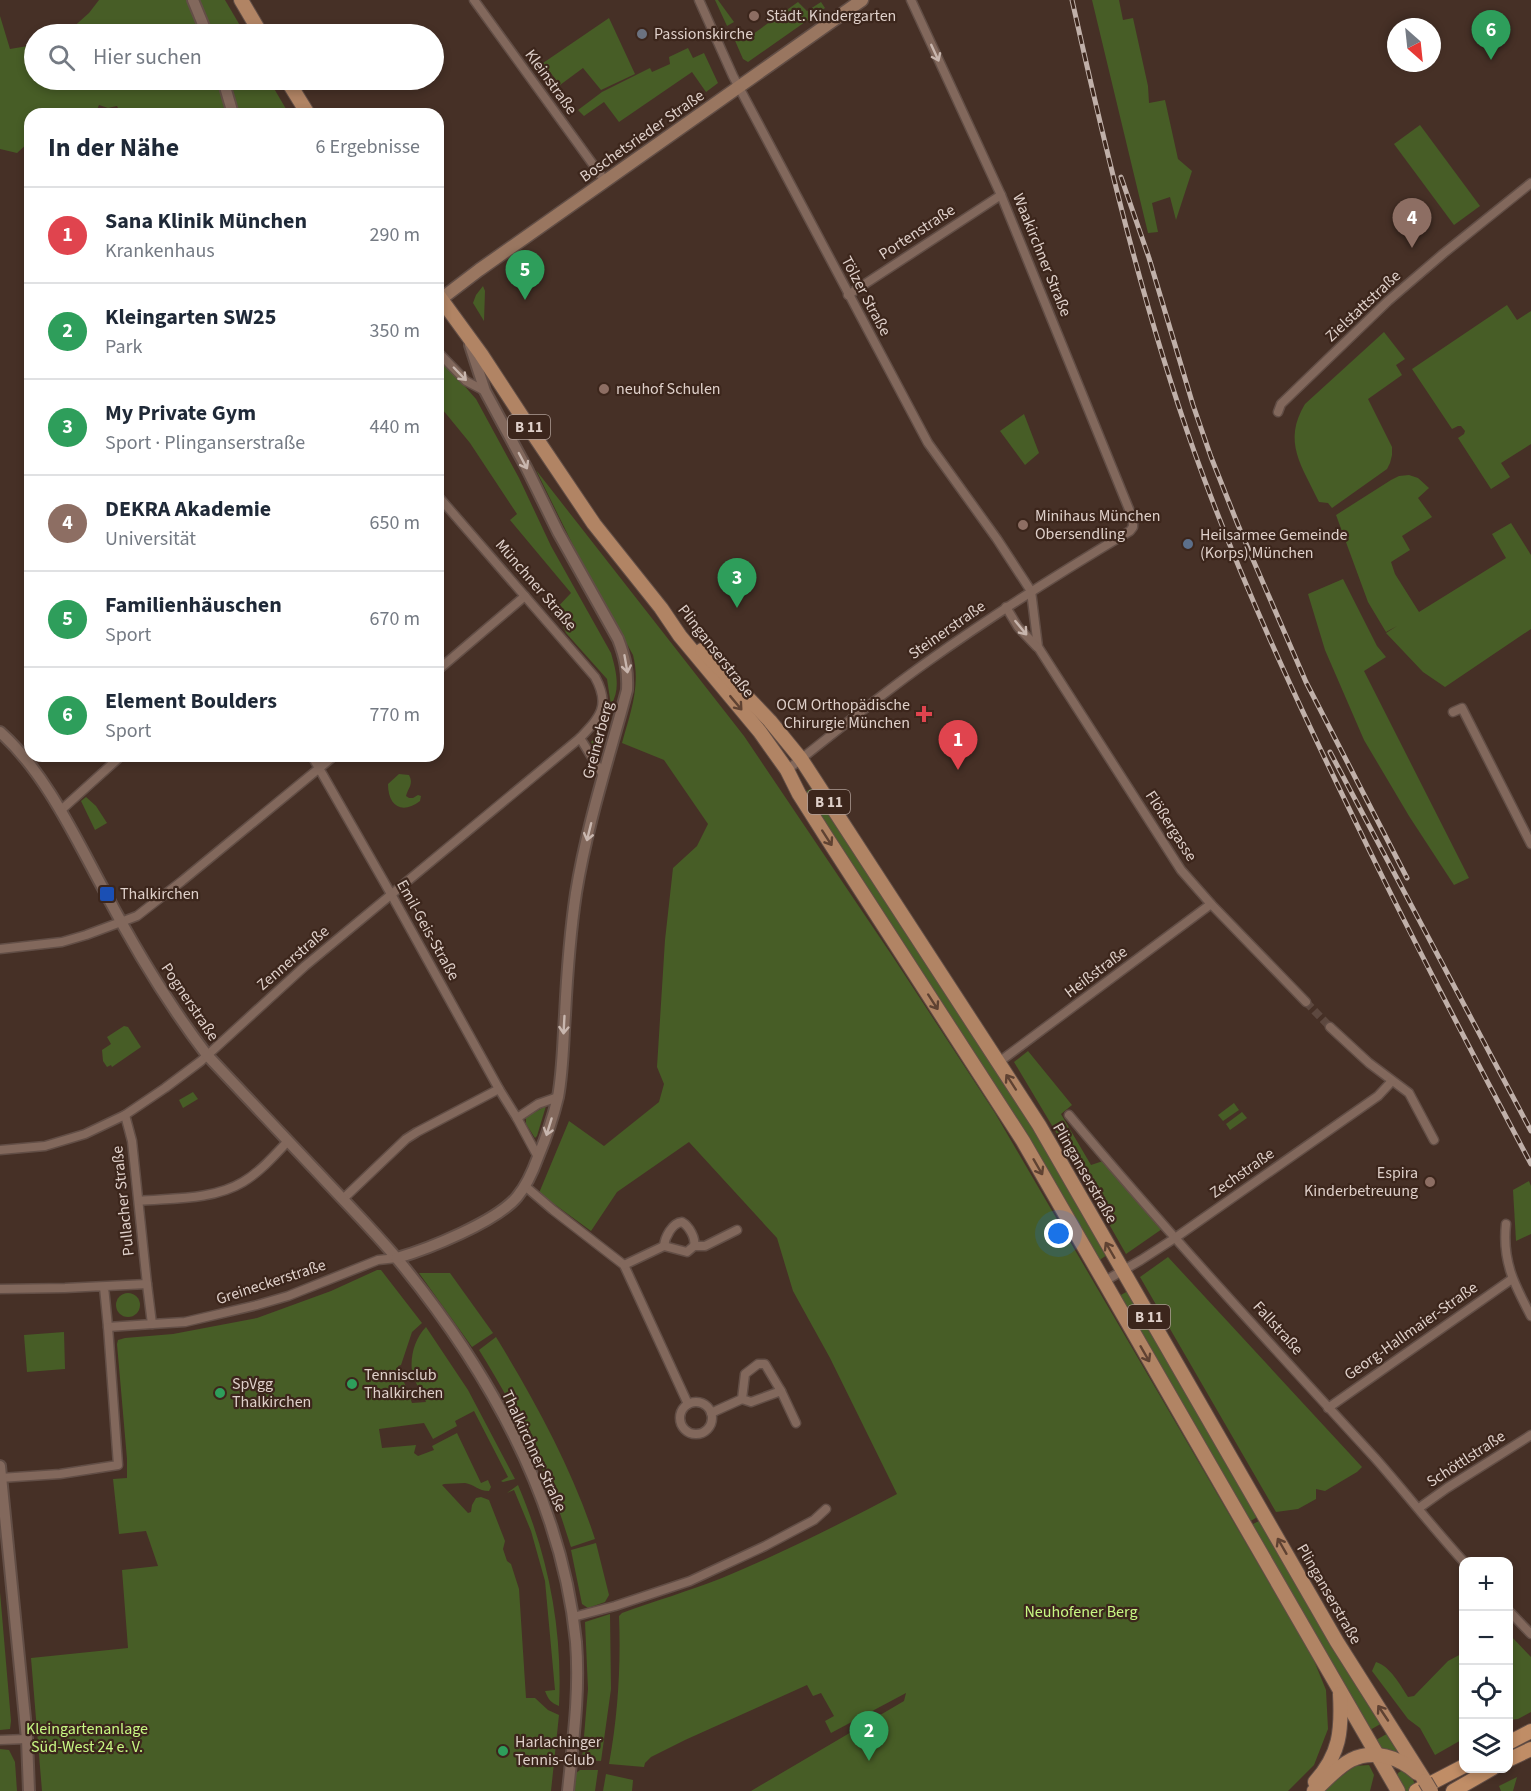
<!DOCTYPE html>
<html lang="de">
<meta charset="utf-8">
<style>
body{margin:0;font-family:"Source Sans 3",sans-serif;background:#f6f6f7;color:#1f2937}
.controls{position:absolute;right:18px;bottom:18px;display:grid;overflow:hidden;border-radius:12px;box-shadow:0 3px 9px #0003}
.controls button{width:54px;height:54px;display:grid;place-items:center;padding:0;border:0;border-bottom:2px solid #e0e1e3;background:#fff;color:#1f2937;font:30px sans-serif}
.compass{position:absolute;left:1387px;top:18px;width:54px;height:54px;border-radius:50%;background:#fff;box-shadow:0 3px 9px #0003;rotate:153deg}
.you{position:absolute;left:1059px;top:1234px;width:21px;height:21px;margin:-15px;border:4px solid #fff;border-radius:50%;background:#1a73e8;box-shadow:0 0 0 9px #1a73e833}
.badge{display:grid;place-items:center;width:39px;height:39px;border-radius:50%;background:#b45309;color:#fff;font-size:20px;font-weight:700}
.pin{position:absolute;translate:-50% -50px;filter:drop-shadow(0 2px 3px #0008)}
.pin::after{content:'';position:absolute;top:32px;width:21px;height:18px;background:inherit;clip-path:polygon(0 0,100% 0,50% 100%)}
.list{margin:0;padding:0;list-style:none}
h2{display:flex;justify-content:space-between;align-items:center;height:78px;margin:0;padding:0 24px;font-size:26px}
h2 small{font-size:20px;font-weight:400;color:#747a83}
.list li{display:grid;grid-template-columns:39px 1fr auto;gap:18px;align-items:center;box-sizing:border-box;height:96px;padding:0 24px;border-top:2px solid #e0e1e3}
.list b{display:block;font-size:22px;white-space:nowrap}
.list p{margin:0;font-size:20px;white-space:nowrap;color:#747a83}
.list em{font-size:20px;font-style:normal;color:#747a83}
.icon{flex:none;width:33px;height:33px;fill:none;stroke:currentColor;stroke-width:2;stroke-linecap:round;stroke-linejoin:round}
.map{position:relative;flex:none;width:1531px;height:1791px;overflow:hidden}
.search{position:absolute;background:#fff;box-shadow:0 3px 9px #0003;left:24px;top:24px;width:420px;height:66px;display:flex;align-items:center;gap:15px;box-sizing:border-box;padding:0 21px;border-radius:33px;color:#747a83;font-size:22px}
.panel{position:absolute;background:#fff;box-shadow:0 3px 9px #0003;left:24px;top:108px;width:420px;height:654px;border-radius:18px}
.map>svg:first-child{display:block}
</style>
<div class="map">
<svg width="1531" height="1791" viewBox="0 0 1531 1791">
<rect width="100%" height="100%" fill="#463026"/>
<!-- green -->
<g fill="#475d26">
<path d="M99,0H187L201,34H75L70,30L89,13Z"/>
<path d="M199,0H225L245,34H213Z"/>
<path d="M715,0H718L734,22L727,26Z"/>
<path d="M1092,0H1119L1123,20L1133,18L1148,86L1149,103L1165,100L1178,159L1192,171L1176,220L1170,197L1152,203L1158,232L1148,233Z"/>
<path d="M798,2L807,11L821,2L825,8L748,62L743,59L733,36L740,32L746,39Z"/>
<path d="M0,16L10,49L34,45V80H217L227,114H121L117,106L108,108L99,105L95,114H30V141L17,153L0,149Z"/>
<path d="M609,18L635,74L601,90L583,68L560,85L543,63Z"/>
<path d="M688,48L693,58L704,53L718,83L706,92L692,72L619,122L604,102L584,116L578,110L602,92L650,68L652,72L670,64L669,57Z"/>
<path d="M228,80H269L289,114H240Z"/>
<path d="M1420,125L1480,206L1454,225L1394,144Z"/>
<path d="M483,286L485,291L484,321L473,303L476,295Z"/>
<path d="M1507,305L1517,320L1531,311V444L1501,463L1510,477L1491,489L1458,438L1464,434L1465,431L1461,426H1458L1452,429L1412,369Z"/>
<path d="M1384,332L1405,359L1396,365L1402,375L1368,399L1392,447V455L1390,463L1387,469L1332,508L1328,503L1319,502C1302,466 1282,442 1305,404Z"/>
<path d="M438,356L476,399L519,478L551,546L611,653C616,670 621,689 611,705L607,679L566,633L561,622L552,613L571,593L510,520L517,514L470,443L438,404Z"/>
<path d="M1024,414L1039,453L1025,465L1000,431Z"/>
<path d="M536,470L744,736L893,957L995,1113L1313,1658L1326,1690L1328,1729L1314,1765L1288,1791H751L904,1701L906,1693L831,1733L825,1721L834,1716L821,1693L813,1696L807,1685L685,1740L651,1757L645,1763L644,1767L609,1764C618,1715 621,1665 619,1616L622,1613C655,1601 689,1591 722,1578C782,1553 840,1524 897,1494L830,1358L793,1291L777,1238L689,1142L617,1192L591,1231L539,1193L569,1121L604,1146L659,1102L664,1084L657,1067L665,940L673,868L697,846L708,824L664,760L622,743C630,714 641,686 633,655L572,543Z"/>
<path d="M1409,475L1418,478L1429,488L1418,498L1432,517L1402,536L1410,550L1391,562L1395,574L1419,612L1506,558L1492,534L1511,523L1531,555V629L1445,687L1423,672L1386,633L1397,626L1386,632L1368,602L1336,515L1391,480L1399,476Z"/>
<path d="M1343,579L1377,646L1386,657L1364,671L1469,878L1454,885L1409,816L1364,740L1325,650L1308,594Z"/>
<path d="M600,733L603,734V737L600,753L591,742Z"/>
<path d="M399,774L409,775C414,784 408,788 406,796L409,798H413L418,795L421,796L420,801C402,815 388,806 388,784Z"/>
<path d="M814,787L1038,1135L1107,1255L1098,1261L805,792Z"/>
<path d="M86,797L96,806L107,823L95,830L81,801Z"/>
<path d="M124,1026L128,1027L141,1047L112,1067L111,1065L107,1067L103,1061L102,1050L111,1044L107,1037Z"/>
<path d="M1028,1051L1072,1105L1061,1114L1091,1165L1103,1161L1162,1229L1126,1254L1072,1159L1014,1062Z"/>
<path d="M193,1092L198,1099L183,1108L179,1100Z"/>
<path d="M1234,1103L1239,1110L1223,1121L1218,1115Z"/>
<path d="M546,1106L537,1136L535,1138L526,1124V1117Z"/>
<path d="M1242,1112L1247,1118L1230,1130L1226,1124Z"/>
<path d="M1529,1181L1531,1186V1234L1516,1241L1513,1190Z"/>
<path d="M1168,1257L1362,1467L1357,1472L1325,1491L1316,1489V1499L1298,1509L1276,1512L1140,1277Z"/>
<path d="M377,1270H381L422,1323L412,1332L401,1365L398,1366L412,1403L426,1402C422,1393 414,1382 412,1371C410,1356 415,1338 426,1327L468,1390L515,1479L503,1482L501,1481L508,1477L474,1411L455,1421L457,1426L433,1439L424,1423L379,1429L382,1448L416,1445L414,1453L418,1456L434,1450L432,1446L457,1433L481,1483L488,1480L491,1487L489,1491C478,1491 474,1484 465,1483C458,1483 451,1484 444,1484L442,1485L468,1513L471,1512L472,1505L476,1498L481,1497L489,1500L505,1541L503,1549L507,1561L511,1564L519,1589L526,1698H535L548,1710L559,1715L551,1791H42L31,1658L128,1648L122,1570L158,1566L146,1531L119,1534L113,1479L127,1478V1459L117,1344L118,1340L125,1338L173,1334L257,1318L331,1291Z"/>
<path d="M450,1273L493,1333L472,1347L419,1273Z"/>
<path d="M1128,1291L1259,1516L1249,1522L1119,1296Z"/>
<circle cx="128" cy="1305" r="12"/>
<path d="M64,1332L65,1369L27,1372L24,1335Z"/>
<path d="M496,1337C535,1401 572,1468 595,1539L571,1547C564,1526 558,1505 549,1485C530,1438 506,1393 479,1350Z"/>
<path d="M518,1485C548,1555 563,1629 559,1706C551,1703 548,1699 545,1691L555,1690L545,1581L531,1531L514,1490L507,1493Z"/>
<path d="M1261,1520L1384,1722L1370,1730L1251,1525Z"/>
<path d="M596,1543L609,1595L605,1602L588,1608L582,1604L571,1550Z"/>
<path d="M0,1592L11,1721L10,1729L0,1730Z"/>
<path d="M610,1614L611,1689L601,1761L582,1760L588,1689L585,1622Z"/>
<path d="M1508,1633L1531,1657V1712L1518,1719L1509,1720Z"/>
<path d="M1463,1653V1739L1435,1755L1420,1728L1408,1719L1372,1671L1376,1662C1390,1666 1401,1686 1408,1697L1414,1696L1448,1661Z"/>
<path d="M1390,1732L1404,1755L1380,1748L1376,1740Z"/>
<path d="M0,1749L9,1750L15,1762L17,1791H0Z"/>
<path d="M1369,1765L1374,1775L1370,1791H1322L1355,1766Z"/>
<path d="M1404,1769L1408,1771L1419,1791H1406L1397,1776L1398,1773Z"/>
<path d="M580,1770H598L595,1791H574L576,1773Z"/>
<path d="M606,1774L633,1780L632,1791H603Z"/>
<path d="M1517,1777L1513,1791H1501L1499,1786Z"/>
</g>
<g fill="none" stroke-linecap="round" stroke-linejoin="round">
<!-- minor-tunnel -->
<path stroke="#5d483f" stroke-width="8" stroke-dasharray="8 4" stroke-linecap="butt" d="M1306,1002L1330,1027"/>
<!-- minor casing -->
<g stroke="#624e46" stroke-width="11">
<g id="minor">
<path d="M474,0L605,181"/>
<path d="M699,0L733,76L928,443L997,539L1031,591L1038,647L1181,870L1211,904L1306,1002"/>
<path d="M848,295L1001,195"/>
<path d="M438,352L466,381L485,391"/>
<path d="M1278,412L1281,404L1388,301L1444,253L1531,183"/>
<path d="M1006,607L1018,627L1037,647"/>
<path d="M438,670L525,596"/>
<path d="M1453,712L1462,708L1531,844"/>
<path d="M580,738L603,775"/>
<path d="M312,756L391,894L499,1089L517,1118L538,1157"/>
<path d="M787,770C833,734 879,696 927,662C993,615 1061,572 1130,531L1133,527V519L1001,195L911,0"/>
<path d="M60,811L121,756"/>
<path d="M0,949L62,942L86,935L137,916L182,881L334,756"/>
<path d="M1330,1027L1369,1063L1409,1093L1434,1140"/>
<path d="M999,1062L1211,904"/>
<path d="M125,1115L132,1141L147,1284"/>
<path d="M1069,1115C1167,1232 1271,1345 1375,1458C1405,1492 1433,1528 1464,1562"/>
<path d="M517,1118L538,1104L558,1097"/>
<path d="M0,1150L45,1146L85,1134L125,1115L165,1088L201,1061L305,966L580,738C600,717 611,706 595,677L438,496"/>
<path d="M525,1186L553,1210L624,1265L688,1404"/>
<path d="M343,1199L406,1139L417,1132L499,1089"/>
<path d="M139,1201C173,1198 213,1200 243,1182C260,1172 275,1155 288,1141"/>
<path d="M1506,1224C1502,1261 1514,1284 1531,1316"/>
<path d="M664,1246C665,1237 672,1223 682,1222C689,1226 696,1238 694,1246"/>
<path d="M624,1265L664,1246L687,1252L694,1246H705L737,1230"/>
<path d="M1103,1282L1141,1260L1175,1238L1378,1096L1392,1081"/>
<path d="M0,1289L65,1288L147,1284L152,1324L108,1327L104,1287"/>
<path d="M152,1324L185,1322L257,1305L288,1296L378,1260L397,1258"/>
<path d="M781,1391L796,1423"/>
<circle cx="696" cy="1418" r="16"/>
<path d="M1328,1408L1512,1279"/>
<path d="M711,1413L742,1399L751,1402L781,1391L765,1364H758L745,1374L742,1399"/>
<path d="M0,1478L60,1474L118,1465L108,1327"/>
<path d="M1419,1508L1447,1488L1531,1435"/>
<path d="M1508,1610L1531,1634"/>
<path d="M573,1617L615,1606L690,1581L765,1546L814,1520L826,1509"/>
<path d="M0,1740L27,1739"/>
</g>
</g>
<!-- tertiary casing -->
<g stroke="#624e46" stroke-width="14">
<g id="tertiary">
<path d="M193,0L207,34"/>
<path d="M223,80L233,114"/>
<path d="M0,732C46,773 76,839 105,892C135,949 168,1004 207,1055C246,1096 284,1137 322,1177C348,1205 375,1232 399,1261C488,1370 562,1500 576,1642C580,1692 573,1741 568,1791"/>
<path d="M397,1258C428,1249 496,1222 517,1197C527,1185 533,1171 538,1157C546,1138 553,1118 558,1097C563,1070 563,1042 565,1015C567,975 570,933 576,893C587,824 609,758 627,690C628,671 625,657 618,639L558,532L526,467L485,391L470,345"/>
<path d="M0,1466L27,1739L29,1791"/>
</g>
</g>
<!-- secondary casing -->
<g stroke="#624e46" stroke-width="15">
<path id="secondary" d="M441,299L479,270L862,0"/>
</g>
<!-- primary casing -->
<g stroke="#624e46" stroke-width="16">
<g id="primary">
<path d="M241,0L261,34"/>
<path d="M287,80L308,114"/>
<path d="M438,295L481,354L536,438L594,524L661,608L680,636L760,732L787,770L799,794L825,835L1023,1141L1398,1791"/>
<path d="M702,650L770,721L801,759L1039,1125L1337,1642L1425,1781"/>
<path d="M1315,1782C1340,1754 1342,1731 1340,1694"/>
<path d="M1314,1791C1326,1781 1337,1767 1351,1760C1373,1749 1399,1757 1417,1773"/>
</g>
</g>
<!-- trunk casing -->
<g stroke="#624e46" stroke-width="16">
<g id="trunk">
<path d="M1508,1743L1531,1731"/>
<path d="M1508,1760L1531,1749"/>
<path d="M1416,1791L1464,1766"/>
<path d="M1453,1791L1493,1768"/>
</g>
</g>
<!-- minor -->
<use href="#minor" stroke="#82685c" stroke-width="8"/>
<!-- tertiary -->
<use href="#tertiary" stroke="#82685c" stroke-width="10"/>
<!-- secondary -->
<use href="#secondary" stroke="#997660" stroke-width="12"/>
<!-- primary -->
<use href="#primary" stroke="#b18464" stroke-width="14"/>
<!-- trunk -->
<use href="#trunk" stroke="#c08d66" stroke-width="14"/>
<!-- rail casing -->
<g stroke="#c0b0a9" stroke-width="5">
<g id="rail">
<path d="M1072,0C1106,152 1142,304 1194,451C1240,580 1298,704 1358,827C1413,941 1472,1053 1531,1164"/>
<path d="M1121,177L1149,258L1193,405L1211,457L1238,525L1306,682L1407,878"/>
<path d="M1330,752L1531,1131"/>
</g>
</g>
<!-- rail -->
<use href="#rail" stroke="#3c261c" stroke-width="3" stroke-dasharray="9" stroke-linecap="butt"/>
<!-- primary-bridge casing -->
<g stroke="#624e46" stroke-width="16" stroke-linecap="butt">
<path id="primary-bridge" d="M1425,1781L1431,1791"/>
</g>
<!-- primary-bridge -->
<use href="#primary-bridge" stroke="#b18464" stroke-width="14"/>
</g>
<!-- one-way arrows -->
<defs><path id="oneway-shaft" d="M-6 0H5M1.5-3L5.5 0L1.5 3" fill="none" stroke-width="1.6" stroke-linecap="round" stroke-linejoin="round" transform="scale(1.5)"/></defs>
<g stroke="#c8b6ae">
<use href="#oneway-shaft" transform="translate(935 53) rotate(65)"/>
<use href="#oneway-shaft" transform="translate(460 374) rotate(46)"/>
<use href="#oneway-shaft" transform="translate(523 461) rotate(62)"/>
<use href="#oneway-shaft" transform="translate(1021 628) rotate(51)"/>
<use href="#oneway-shaft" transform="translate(626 664) rotate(80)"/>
<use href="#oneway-shaft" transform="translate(589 832) rotate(104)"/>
<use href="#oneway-shaft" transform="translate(564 1025) rotate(93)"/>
<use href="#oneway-shaft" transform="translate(549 1127) rotate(107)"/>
</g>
<g stroke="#5f4232">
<use href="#oneway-shaft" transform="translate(736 703) rotate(50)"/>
<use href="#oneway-shaft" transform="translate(827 838) rotate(57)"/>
<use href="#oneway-shaft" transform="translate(933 1002) rotate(57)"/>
<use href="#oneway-shaft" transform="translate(1011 1082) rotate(-123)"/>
<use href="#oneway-shaft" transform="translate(1038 1167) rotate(60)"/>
<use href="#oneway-shaft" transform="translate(1110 1250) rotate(-120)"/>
<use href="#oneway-shaft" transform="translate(1145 1354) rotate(60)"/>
<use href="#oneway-shaft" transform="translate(1282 1546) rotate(-120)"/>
<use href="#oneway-shaft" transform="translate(1383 1713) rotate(-124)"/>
</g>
<!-- markers -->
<g fill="#8d6e63" stroke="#3c261c" stroke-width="2">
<circle cx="754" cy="16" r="6"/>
<circle cx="604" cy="389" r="6"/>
<circle cx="1023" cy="525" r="6"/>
<circle cx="1430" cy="1182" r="6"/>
</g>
<circle fill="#6b7280" stroke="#3c261c" stroke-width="2" cx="642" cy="34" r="6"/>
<circle fill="#5c6f8a" stroke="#3c261c" stroke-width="2" cx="1188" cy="544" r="6"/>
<path fill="#e0444e" stroke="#3c261c" stroke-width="2" d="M921 705h6v6h6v6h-6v6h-6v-6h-6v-6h6z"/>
<rect fill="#1a4fb4" stroke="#3c261c" stroke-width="2" x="99" y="886" width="16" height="16" rx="3"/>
<g fill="#2e9e5b" stroke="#3c261c" stroke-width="2">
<circle cx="352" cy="1384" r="6"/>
<circle cx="220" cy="1393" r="6"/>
<circle cx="503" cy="1751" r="6"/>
</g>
<g text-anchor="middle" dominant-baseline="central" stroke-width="4.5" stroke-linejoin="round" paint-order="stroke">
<!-- shield labels -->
<g fill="#3c261c" stroke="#ae9d96" stroke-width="1.5">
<rect x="508" y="415" width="42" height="24" rx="4.5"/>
<rect x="808" y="790" width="42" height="24" rx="4.5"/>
<rect x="1128" y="1305" width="42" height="24" rx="4.5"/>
</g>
<g font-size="15" font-weight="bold" fill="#dfd0ca">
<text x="529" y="427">B 11</text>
<text x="829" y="802">B 11</text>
<text x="1149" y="1317">B 11</text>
</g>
<!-- poi labels -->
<g font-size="16" fill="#dfd0ca" stroke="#3c261c" text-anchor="start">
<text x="766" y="16">Städt. Kindergarten</text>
<text x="654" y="34">Passionskirche</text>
<text x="616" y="389">neuhof Schulen</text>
<text x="1035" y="516">Minihaus München<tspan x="1035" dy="18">Obersendling</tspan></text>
<text x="1200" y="535">Heilsarmee Gemeinde<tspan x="1200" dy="18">(Korps) München</tspan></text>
<text x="910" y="705" text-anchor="end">OCM Orthopädische<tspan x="910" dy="18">Chirurgie München</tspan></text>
<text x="120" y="894">Thalkirchen</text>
<text x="1418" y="1173" text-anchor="end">Espira<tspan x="1418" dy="18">Kinderbetreuung</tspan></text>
<text x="364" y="1375">Tennisclub<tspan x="364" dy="18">Thalkirchen</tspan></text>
<text x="232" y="1384">SpVgg<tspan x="232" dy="18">Thalkirchen</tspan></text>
<text x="515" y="1742">Harlachinger<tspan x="515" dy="18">Tennis-Club</tspan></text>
</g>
<!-- street labels -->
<g font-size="16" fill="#dfd0ca" stroke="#3c261c">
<text transform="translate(551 82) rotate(54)">Kleinstraße</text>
<text transform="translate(642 136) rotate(-35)">Boschetsrieder Straße</text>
<text transform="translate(917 232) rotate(-33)">Portenstraße</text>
<text transform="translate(1042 255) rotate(68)">Waakirchner Straße</text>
<text transform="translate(866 296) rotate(62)">Tölzer Straße</text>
<text transform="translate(1363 306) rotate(-43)">Zielstattstraße</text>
<text transform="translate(536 585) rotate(49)">Münchner Straße</text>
<text transform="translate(947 630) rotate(-35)">Steinerstraße</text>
<text transform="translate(716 651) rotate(52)">Plinganserstraße</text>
<text transform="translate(598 740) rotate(-75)">Greinerberg</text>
<text transform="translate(1171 826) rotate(57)">Flößergasse</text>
<text transform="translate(428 930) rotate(61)">Emil-Geis-Straße</text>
<text transform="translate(293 958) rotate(-41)">Zennerstraße</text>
<text transform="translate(1096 972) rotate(-37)">Heißstraße</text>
<text transform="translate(190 1002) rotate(56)">Pognerstraße</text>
<text transform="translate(1085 1173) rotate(60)">Plinganserstraße</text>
<text transform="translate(1242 1173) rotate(-35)">Zechstraße</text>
<text transform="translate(123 1201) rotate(-96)">Pullacher Straße</text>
<text transform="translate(271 1282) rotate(-18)">Greineckerstraße</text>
<text transform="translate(1278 1328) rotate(48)">Fallstraße</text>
<text transform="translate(1411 1331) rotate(-35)">Georg-Hallmaier-Straße</text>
<text transform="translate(534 1451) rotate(65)">Thalkirchner Straße</text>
<text transform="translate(1466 1459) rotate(-33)">Schöttlstraße</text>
<text transform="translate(1329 1594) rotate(60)">Plinganserstraße</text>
</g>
<!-- park labels -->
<g font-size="16" fill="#c7f783" stroke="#3c261c">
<text x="1081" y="1612">Neuhofener Berg</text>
<text x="87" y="1729">Kleingartenanlage<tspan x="87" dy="18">Süd-West 24 e. V.</tspan></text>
</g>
</g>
</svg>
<div class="controls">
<button>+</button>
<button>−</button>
<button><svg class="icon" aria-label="locate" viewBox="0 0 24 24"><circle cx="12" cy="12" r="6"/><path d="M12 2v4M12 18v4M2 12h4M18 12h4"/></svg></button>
<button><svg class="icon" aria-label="layers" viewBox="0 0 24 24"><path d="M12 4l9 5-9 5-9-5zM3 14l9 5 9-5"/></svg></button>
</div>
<svg class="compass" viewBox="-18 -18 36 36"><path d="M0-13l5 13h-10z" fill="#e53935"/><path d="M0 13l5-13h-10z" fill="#747a83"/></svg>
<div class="you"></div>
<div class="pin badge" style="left:958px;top:770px;background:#e0444e">1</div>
<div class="pin badge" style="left:869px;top:1761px;background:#2e9e5b">2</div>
<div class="pin badge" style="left:737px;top:608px;background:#2e9e5b">3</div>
<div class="pin badge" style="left:1412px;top:248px;background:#8d6e63">4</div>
<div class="pin badge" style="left:525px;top:300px;background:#2e9e5b">5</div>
<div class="pin badge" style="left:1491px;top:60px;background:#2e9e5b">6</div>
<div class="search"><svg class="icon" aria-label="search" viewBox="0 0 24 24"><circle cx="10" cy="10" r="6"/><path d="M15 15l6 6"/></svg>Hier suchen</div>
<section class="panel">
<h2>In der Nähe<small>6 Ergebnisse</small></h2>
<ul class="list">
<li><span class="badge" style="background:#e0444e">1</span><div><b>Sana Klinik München</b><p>Krankenhaus</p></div><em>290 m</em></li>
<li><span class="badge" style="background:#2e9e5b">2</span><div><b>Kleingarten SW25</b><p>Park</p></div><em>350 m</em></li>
<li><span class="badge" style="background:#2e9e5b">3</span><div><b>My Private Gym</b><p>Sport · Plinganserstraße</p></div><em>440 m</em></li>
<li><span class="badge" style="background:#8d6e63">4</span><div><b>DEKRA Akademie</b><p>Universität</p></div><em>650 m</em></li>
<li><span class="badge" style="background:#2e9e5b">5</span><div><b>Familienhäuschen</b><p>Sport</p></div><em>670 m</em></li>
<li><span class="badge" style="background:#2e9e5b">6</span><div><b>Element Boulders</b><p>Sport</p></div><em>770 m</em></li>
</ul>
</section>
</div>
